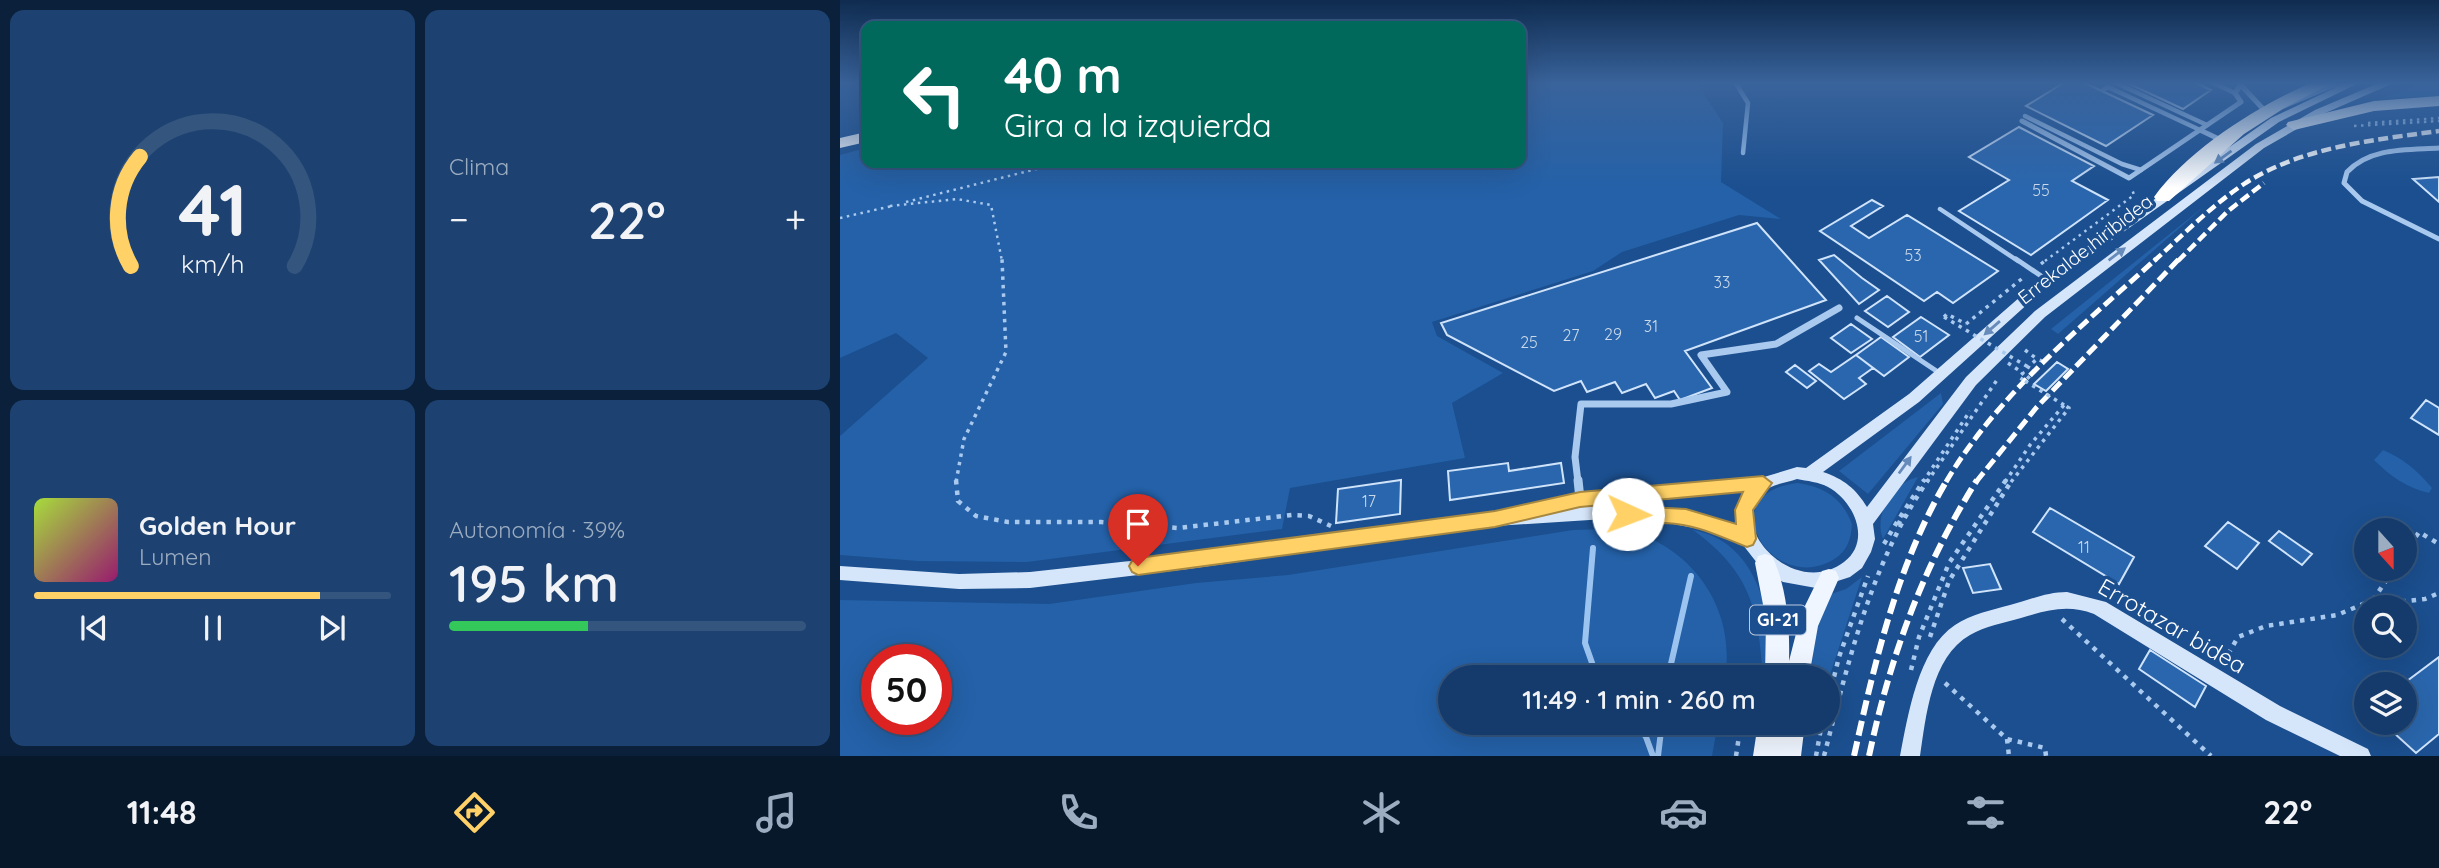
<!DOCTYPE html>
<html lang="es">
<meta charset="utf-8">
<style>
:root{--surface:#143b6b;--page:#1d4271;--text:#f1f3f6;--muted:#9dadc1;--line:#33557e;--accent:#ffd166}
body{margin:0;font-family:Quicksand,sans-serif;background:var(--page);color:var(--text);height:100vh;display:flex;flex-direction:column;font-size:26px;white-space:nowrap}
*{box-sizing:border-box;margin:0}
p{font-size:23px;color:var(--muted)}
.icon{flex:none;width:38px;height:38px;fill:none;stroke:currentColor;stroke-width:2;stroke-linecap:round;stroke-linejoin:round}
.map{position:relative;flex:1;overflow:hidden}
.panel{display:flex;flex-direction:column;gap:10px;padding:10px;background:#0b203b;width:840px}
.panel>*{flex:none}
.banner{position:absolute;left:21px;top:21px;width:665px;height:147px;border-radius:14px;box-shadow:0 7px 28px #0002,0 0 0 2px var(--line);background:#00695c;color:#fff;overflow:hidden}
.needle{width:46px;rotate:159deg}
.fabs{position:absolute;left:1514px;top:518px;display:grid;gap:14px}
.fabs a{display:grid;place-items:center;width:63px;height:63px;border-radius:50%;background:var(--surface);box-shadow:0 7px 28px #0002,0 0 0 2px var(--line);font-size:35px}
.speed{position:absolute;left:21px;top:644px;display:flex;gap:14px;font-size:35px;font-weight:700;text-align:center}
.speed>*{display:grid;place-content:center;width:91px;height:91px;border-radius:50%;background:var(--surface);box-shadow:0 7px 28px #0002,0 0 0 2px var(--line);line-height:1}
.speed .limit{border:10px solid #d22;background:#fff;color:#111}
.pin{position:absolute;display:grid;place-items:center;width:60px;height:60px;color:#fff;margin:-72px -30px;border-radius:50% 50% 50% 0;rotate:-45deg;box-shadow:0 0 7px #0007}
.pin .icon{rotate:45deg}
.me{position:absolute;width:77px;margin:-38px;rotate:92deg;stroke-linejoin:round;filter:drop-shadow(0 0 5px #0008)}
.turn{display:flex;align-items:center;gap:24px;height:147px;padding:0 28px;font-size:32px}
.turn .icon{width:91px;height:91px;stroke-width:2.5}
.turn b{display:block;font-size:49px;line-height:60px}
.big{font-size:52px;font-weight:600;line-height:1.1}
.panel .card{flex:1;display:flex;flex-direction:column;justify-content:center;gap:10px;min-width:0;padding:0 24px;border-radius:14px;background:var(--page)}
.panel .dial{align-items:center;gap:0}
.dial svg{height:182px;overflow:visible;fill:none;stroke:var(--line);stroke-width:7;stroke-linecap:round;text-anchor:middle}
.dial text{fill:var(--text);stroke:none}
.song{display:flex;align-items:center;gap:21px}
.cover{width:84px;height:84px;border-radius:10px;background:linear-gradient(135deg,hsl(80 70% 55%),hsl(320 70% 35%))}
.played{height:7px;border-radius:4px;background:linear-gradient(90deg,var(--accent) 80%,var(--line) 80%)}
.keys{display:flex;justify-content:space-around;direction:ltr}
.heat{display:flex;justify-content:space-between;align-items:center;font-size:38px;direction:ltr}
.charge{height:10px;border-radius:5px;background:linear-gradient(90deg,#34c759 39%,var(--line) 0)}
.panel .tiles{flex:1;display:grid;gap:10px;grid-template-columns:repeat(2,1fr)}
.trip{position:absolute;left:598px;top:665px;width:402px;height:70px;border-radius:35px;background:var(--surface);box-shadow:0 7px 28px #0002,0 0 0 2px var(--line);font-weight:600;line-height:70px;text-align:center}
.tabs{display:flex;height:112px;justify-content:space-around;align-items:center;background:#08182b;color:var(--muted)}
.tabs .icon{width:49px;height:49px}
.tabs .on{color:var(--accent)}
.tabs b{font-size:32px;color:var(--text)}
main{display:flex;flex:1;min-height:0}
.map>svg:first-child{display:block}
.green{fill:#2461a8;fill-rule:evenodd}
.lines{fill:none;stroke-linecap:round;stroke-linejoin:round}
.stream-far1{stroke:#9cc4f0;stroke-width:4.5}
.stream{stroke:#9cc4f0;stroke-width:6}
.building{fill:#2a66ad;stroke:#cfe3fa;stroke-width:2}
.path-far2{stroke:#a9c9ee;stroke-width:2.5;stroke-dasharray:2.5 4.5;stroke-linecap:butt}
.path-far1{stroke:#a9c9ee;stroke-width:3.5;stroke-dasharray:3.5 5;stroke-linecap:butt}
.path{stroke:#a9c9ee;stroke-width:4.5;stroke-dasharray:4.5 6;stroke-linecap:butt}
.lane-far1{stroke:#a9c9ee;stroke-width:4.5}
.lane{stroke:#a9c9ee;stroke-width:5}
.street-far2{stroke:#a9c9ee;stroke-width:5}
.street-far1{stroke:#a9c9ee;stroke-width:7}
.street{stroke:#a9c9ee;stroke-width:9}
.secondary{fill:#d6e6fa;fill-rule:evenodd}
.primary{fill:#f0f6ff;fill-rule:evenodd}
.highway{fill:#fff;fill-rule:evenodd}
.rail-far2{stroke:#fff;stroke-width:4.5;stroke-dasharray:10 4.5;stroke-linecap:butt}
.rail-far1{stroke:#fff;stroke-width:5;stroke-dasharray:12 5;stroke-linecap:butt}
.rail{stroke:#fff;stroke-width:6;stroke-dasharray:15 6;stroke-linecap:butt}
.path-bridge{stroke:#a9c9ee;stroke-width:3.5;stroke-dasharray:3.5 5;stroke-linecap:butt}
.oneway{fill:#668bba}
.route{fill:#ffd166;stroke:#a68842;stroke-width:2}
.labels{text-anchor:middle;stroke-width:7;stroke-linejoin:round;paint-order:stroke}
.number-label{font-size:16px;fill:#cad9ea}
.shield{fill:#1b4f8f;stroke:#bbcadd;stroke-width:2}
.shield-label{font-size:18px;font-weight:bold;fill:#fff}
.street-label{font-size:19px;fill:#fff;stroke:#1b4f8f}
.near-street-label{font-size:23px;fill:#fff;stroke:#1b4f8f}
</style>
<main>
<section class="panel">
<div class="tiles">
<div class="card dial"><svg viewBox="0 0 100 80">
<path d="M14 69A42 42 0 1 1 86 69"/>
<path d="M14 69A42 42 0 0 1 18 21" stroke="#ffd166"/>
<text x="50" y="56" font-size="32" font-weight="700">41</text>
<text x="50" y="72" font-size="11">km/h</text>
</svg></div>
<div class="card"><p>Clima</p>
<div class="heat"><a>−</a><b class="big">22°</b><a>+</a></div>
</div>
<div class="card">
<div class="song"><i class="cover"></i><div><b>Golden Hour</b><p>Lumen</p></div></div>
<div class="played"></div>
<div class="keys"><svg class="icon" aria-label="previous" viewBox="0 0 24 24"><path d="M18 5L8 12l10 7zM5 5v14"/></svg><svg class="icon" aria-label="pause" viewBox="0 0 24 24"><path d="M8 5v14M16 5v14"/></svg><svg class="icon" aria-label="next" viewBox="0 0 24 24"><path d="M6 5l10 7-10 7zM19 5v14"/></svg></div>
</div>
<div class="card"><p>Autonomía · 39%</p><b class="big">195 km</b><div class="charge"></div></div>
</div>
</section>
<div class="map">
<svg width="1599" height="756" viewBox="0 0 1599 756">
<rect width="100%" height="100%" fill="#1b4f8f"/>
<path class="green" d="M681,82H856L883,123L881,182L941,219L899,215L782,252L753,271L592,322L597,336L663,373L612,403L625,458L450,488L442,529L187,562L78,561L0,555V436L88,358L56,333L0,358V155L26,148V163H681Z
M1587,82H1599V96L1543,98Z
M1367,204L1218,334L1211,329Z
M1101,393L1103,404L1028,494L999,471Z
M1543,450C1564,459 1577,470 1592,488L1589,493C1567,488 1550,476 1534,460Z
M1078,477L1043,539C1033,514 1054,482 1078,477Z
M958,483C985,487 1002,498 1012,524C1011,543 1005,555 987,563C927,589 873,492 958,483Z
M733,530C752,530 776,526 793,532C856,551 896,612 885,677H611V723H878L872,756H0V600L209,604L356,583L448,575ZM37,660H96V719H37Z
M853,530C920,542 934,621 931,677H923C918,610 912,573 853,530Z
M1022,577L989,678L971,677L975,624L988,595L1006,589Z"/>
<g class="lines">
<path class="stream-far1" d="M895,82L908,103L903,153"/>
<path class="stream" d="M753,548L745,643L757,677
M828,677L851,576
M795,723L806,737L813,756
M818,756L822,723"/>
</g>
<path class="building" d="M1225,82H1243L1313,115L1266,146L1186,106Z
M1285,82H1354L1371,90L1343,109Z
M1179,127L1254,166L1232,181L1268,200L1191,255L1119,211L1169,180L1129,157Z
M1599,177V202L1573,179Z
M1032,200L1043,206L1011,226L1029,238L1067,215L1158,271L1113,303L1097,292L1084,301L980,231Z
M917,223L986,300L845,351L872,388L840,400L834,391L815,398L806,384L782,393L775,382L747,392L741,381L714,391L607,335L601,323Z
M994,255L1022,278L1039,290L1019,304L979,260Z
M1047,296L1069,312L1048,327L1025,311Z
M1081,317L1109,335L1080,357L1053,337Z
M1011,324L1032,339L1011,353L991,338Z
M1041,337L1069,357L1044,376L1016,355Z
M1016,355L1033,368L1019,378L1026,384L1004,399L969,371L979,364L991,372Z
M1217,362L1228,369L1206,391L1194,384Z
M955,365L976,381L967,388L946,372Z
M1586,400L1599,408V435L1571,418Z
M668,463L669,471L721,463L724,483L610,500L608,471Z
M561,480L560,514L496,523L498,489Z
M1210,508L1294,557L1279,584L1193,532Z
M1388,522L1419,543L1397,569L1365,546Z
M1439,531L1472,554L1462,565L1429,541Z
M1150,564L1161,589L1133,593L1123,568Z
M1310,650L1366,686L1355,707L1299,669Z
M1599,657V734L1576,753L1543,723H1564L1563,684Z"/>
<g class="lines">
<path class="path-far2" d="M1528,123L1599,118
M1514,126L1599,121
M66,202L220,163
M50,206L117,199L151,205L162,261
M0,218L52,206
M1205,261L1294,195L1292,189"/>
<path class="path-far1" d="M1201,264L1207,259
M1104,317L1107,314L1126,324
M1126,324L1184,277
M1185,350L1197,359
M1168,363L1183,373L1179,377L1185,381L1195,371L1188,367L1197,359L1202,361
M116,482L124,439L166,352L162,259
M1083,482L1130,411
M1087,482L1157,380
M1165,482L1190,445L1224,405
M1171,482L1229,408L1224,405"/>
<path class="path" d="M116,480L118,501L136,516L168,522H261L338,528L452,515L469,516L491,526
M1061,524L1057,522L1084,480
M1044,544L1057,522
M1564,554L1579,532L1599,544
M1533,600L1554,569
M1222,619L1371,756
M1090,637L1109,581L1172,480
M1383,663L1398,637L1426,626L1497,615L1533,600L1548,603L1585,599L1599,593
M1071,670L1079,637L1109,563L1166,480
M1105,683L1167,739L1205,748L1206,756
M989,697L999,657L1028,576
M1167,739L1169,756
M896,756L901,723
M976,756L982,723
M984,756C1009,660 1031,563 1088,480"/>
<path class="lane-far1" d="M1274,82L1367,125
M1371,82L1395,93
M1263,90L1268,87L1360,130
M1185,116L1282,164L1301,170
M1100,209L1178,261"/>
<path class="lane" d="M1176,259L1207,280
M1017,318L1101,374"/>
<path class="street-far2" d="M1399,83L1426,112
M1444,106L1501,82
M1182,121L1289,178L1401,102L1395,93L1400,86
M1360,130L1381,140
M1599,148C1568,150 1530,147 1507,172L1504,183L1522,201L1599,239"/>
<path class="street-far1" d="M738,482L735,457L741,404H831L887,392L861,355L936,344L999,308"/>
<path class="street" d="M738,480L740,499"/>
<path class="secondary" d="M1507,82H1521L1439,122L1211,283L1079,402L983,472C1004,479 1016,489 1027,507L1126,377L1195,311L1416,144L1475,110L1541,82H1556L1483,114L1424,148L1205,317L1136,385L1033,524L1035,539L1031,552L1022,568L1010,577L976,588L943,582L921,568L903,545L865,530L818,521L765,519L655,526L348,569L190,588L119,589L0,580V566L119,574L190,572L308,559L683,510L684,506L690,504L740,492L924,477L957,467L966,468L1069,394L1203,277L1431,118ZM957,479C967,481 979,482 988,487C1014,501 1032,541 1004,562C951,602 876,516 931,487C939,483 949,482 957,479ZM907,491C898,500 894,516 898,528C846,509 793,504 737,506Z
M1227,592L1266,602L1440,706L1528,749L1531,756H1500L1426,720L1254,614C1228,604 1207,610 1181,618C1164,623 1145,626 1130,635C1091,657 1086,717 1080,756H1060C1068,716 1078,649 1115,625C1131,614 1152,610 1170,605C1189,600 1207,592 1227,592Z"/>
<path class="primary" d="M925,554L932,556C947,587 950,627 949,661L961,614L982,571L989,569L996,571L999,578L978,626L969,677H925L926,620L915,563L918,556Z
M918,723H965L961,756H937V752V756H913Z"/>
<path class="highway" d="M1473,82H1494L1446,107L1404,134L1329,201H1317L1314,197C1349,149 1419,105 1473,82Z
M1599,96V106L1534,111L1454,130L1446,125L1448,122L1534,101Z
M26,132V142L0,148V138Z"/>
<path class="rail-far2" d="M1314,261C1343,235 1371,206 1404,184C1461,147 1533,140 1599,131
M1338,261L1388,211L1424,183"/>
<path class="rail-far1" d="M1106,482C1157,395 1242,326 1316,259
M1136,482L1196,408L1339,259"/>
<path class="rail" d="M1014,756C1035,661 1057,565 1107,480
M1029,756C1050,657 1083,566 1137,480"/>
<path class="path-bridge" d="M1104,317L1188,367
M1185,381L1224,405"/>
</g>
<defs><path id="oneway-solid" d="M-6-.8H1V-3.2L6.5 0L1 3.2V.8H-6Z" transform="scale(1.75)"/></defs>
<g class="oneway">
<use href="#oneway-solid" transform="translate(1383 157) rotate(144)"/>
<use href="#oneway-solid" transform="translate(1277 254) rotate(-37)"/>
<use href="#oneway-solid" transform="translate(1152 328) rotate(139)"/>
<use href="#oneway-solid" transform="translate(1065 465) rotate(-54)"/>
</g>
<linearGradient id="sky" x2="0" y2="1"><stop stop-color="#0f2b4f"/><stop offset="0.44" stop-color="#39639b"/><stop offset="1" stop-color="#39639b" stop-opacity="0"/></linearGradient>
<rect width="1599" height="188" fill="url(#sky)"/>
<path class="route" d="M923,476L932,483L913,510L916,539L913,545L907,547C878,536 859,525 826,523C813,523 786,527 779,514L788,506L846,509L896,524L895,510L903,492L740,507L655,527L298,575L292,572L289,566L292,561L298,558L655,511L740,492Z"/>
<g class="labels">
<g class="number-label">
<text x="1201" y="196">55</text>
<text x="1073" y="261">53</text>
<text x="882" y="288">33</text>
<text x="811" y="332">31</text>
<text x="773" y="340">29</text>
<text x="731" y="341">27</text>
<text x="1081" y="342">51</text>
<text x="689" y="348">25</text>
<text x="529" y="507">17</text>
<text x="1244" y="553">11</text>
</g>
<rect class="shield" x="910" y="605.5" width="56" height="29" rx="5"/>
<g class="shield-label">
<text x="938" y="626">GI-21</text>
</g>
<g class="street-label">
<text transform="translate(1245 249) rotate(-38)" y="7">Errekalde hiribidea</text>
</g>
<g class="near-street-label">
<text transform="translate(1332 626) rotate(30)" y="8">Errotazar bidea</text>
</g>
</g>
</svg>
<div class="fabs">
<a><svg class="needle" viewBox="-14 -14 28 28"><path d="M0-13l5 13h-10z" fill="#e53935"/><path d="M0 13l5-13h-10z" fill="#9dadc1"/></svg></a>
<a><svg class="icon" aria-label="search" viewBox="0 0 24 24"><circle cx="10" cy="10" r="6"/><path d="M15 15l6 6"/></svg></a>
<a><svg class="icon" aria-label="layers" viewBox="0 0 24 24"><path d="M12 4l9 5-9 5-9-5zM3 14l9 5 9-5"/></svg></a>
</div>
<div class="speed"><div class="limit">50</div></div>
<div class="pin" style="left:298px;top:566px;background:#d93025"><svg class="icon" aria-label="arrive" viewBox="0 0 24 24"><path d="M6 21V4h12l-3 4 3 4H6"/></svg></div>
<svg class="me" style="left:788px;top:514px" viewBox="-20 -20 40 40"><circle r="19" fill="#fff"/><path d="M0-13L10 11 0 6-10 11z" fill="#ffd166"/></svg>
<div class="trip">11:49 · 1 min · 260 m</div>
<div class="banner">
<div class="turn"><svg class="icon" aria-label="left" viewBox="0 0 24 24"><path d="M17 20v-9H6M10 6l-5 5 5 5"/></svg><div><b>40 m</b>Gira a la izquierda</div></div>
</div>
</div>
</main>
<nav class="tabs">
<b>11:48</b>
<svg class="icon on" aria-label="directions" viewBox="0 0 24 24"><path d="M12 3l9 9-9 9-9-9zM9 14v-3h6M13 9l2 2-2 2"/></svg>
<svg class="icon" aria-label="music" viewBox="0 0 24 24"><path d="M9 18V5l10-2v13"/><circle cx="6" cy="18" r="3"/><circle cx="16" cy="16" r="3"/></svg>
<svg class="icon" aria-label="phone" viewBox="0 0 24 24"><path d="M5 4h4l2 5-3 2q2 4 5 5l2-3 5 2v4C11 20 4 13 5 4z"/></svg>
<svg class="icon" aria-label="climate" viewBox="0 0 24 24"><path d="M12 3v18M4 7l16 10M4 17L20 7"/></svg>
<svg class="icon" aria-label="car" viewBox="0 0 24 24"><path d="M5 17H2v-5l4-1 3-4h7l3 4 3 1v5h-3M9 17h6M6 11h13"/><circle cx="7" cy="17" r="2"/><circle cx="17" cy="17" r="2"/></svg>
<svg class="icon" aria-label="filters" viewBox="0 0 24 24"><path d="M4 7h16M4 17h16"/><circle cx="9" cy="7" r="2"/><circle cx="15" cy="17" r="2"/></svg>
<b>22°</b>
</nav>
